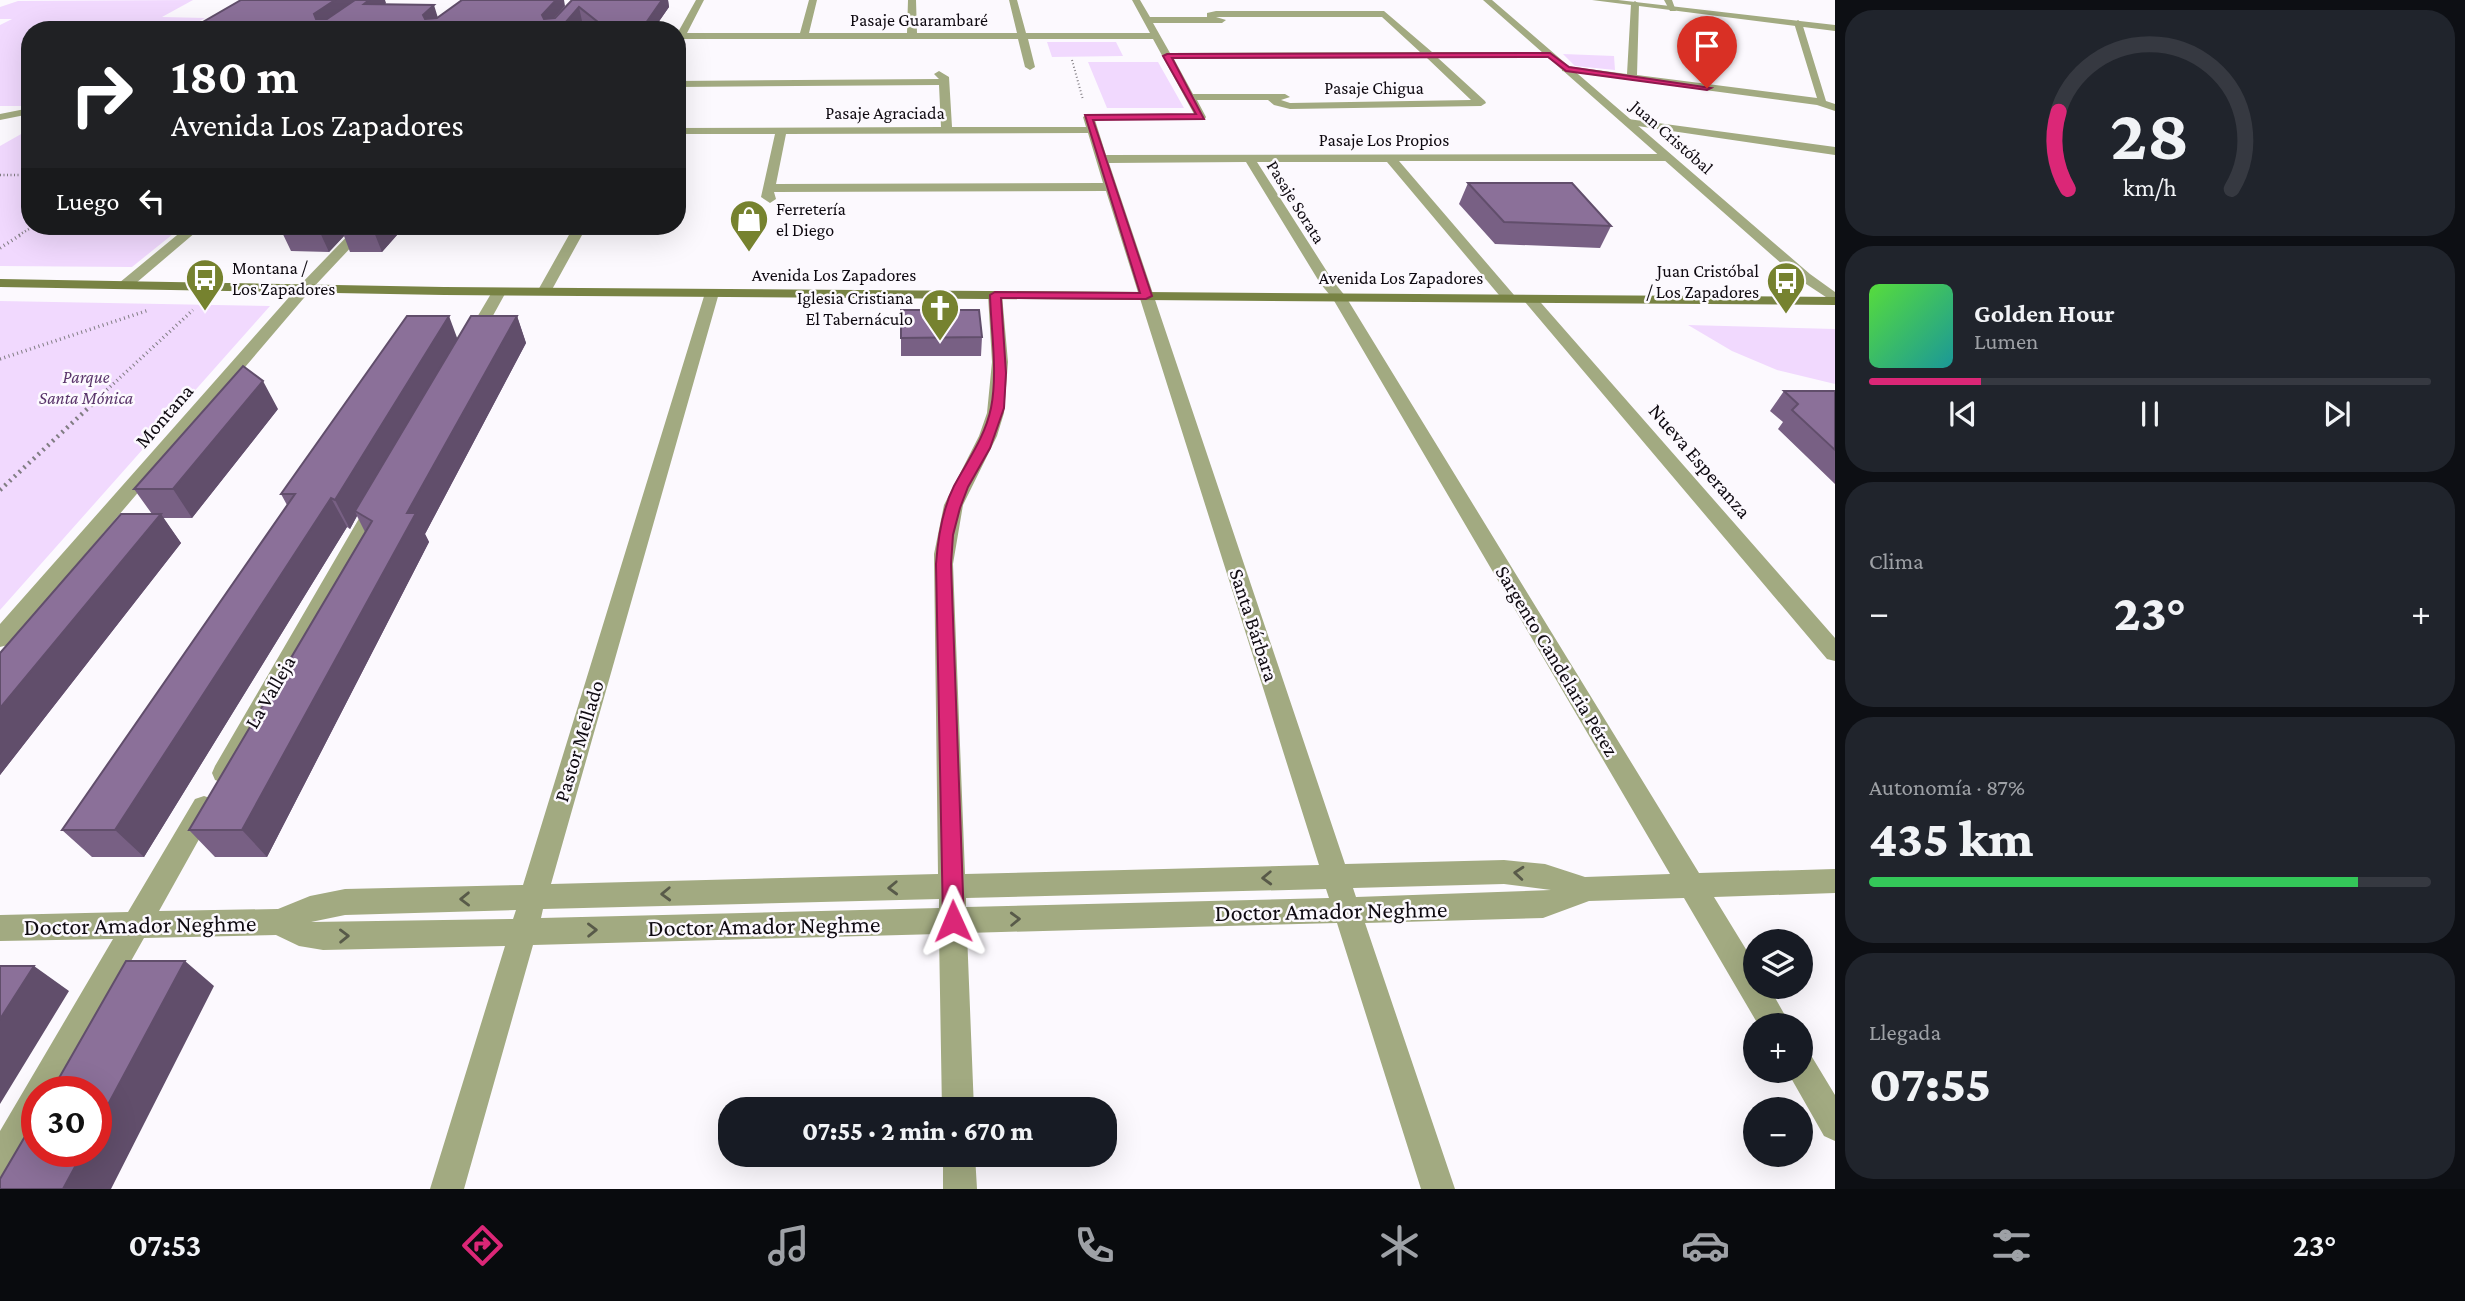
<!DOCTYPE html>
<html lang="es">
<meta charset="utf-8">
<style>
:root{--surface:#171b24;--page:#20242c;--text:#f1f3f6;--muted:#9ea1a6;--line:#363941;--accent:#db2777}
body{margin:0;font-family:"Crimson Pro",serif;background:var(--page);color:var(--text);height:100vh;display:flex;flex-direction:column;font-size:26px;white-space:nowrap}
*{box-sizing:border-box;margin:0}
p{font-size:23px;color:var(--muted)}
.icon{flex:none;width:38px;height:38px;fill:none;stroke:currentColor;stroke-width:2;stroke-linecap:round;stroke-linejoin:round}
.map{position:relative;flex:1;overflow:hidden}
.side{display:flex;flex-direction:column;gap:10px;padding:10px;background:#0d0f14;width:630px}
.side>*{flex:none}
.guide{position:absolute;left:21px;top:21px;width:665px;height:214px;border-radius:28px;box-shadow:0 7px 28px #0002;background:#202124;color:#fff;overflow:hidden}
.buttons{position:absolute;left:1743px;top:929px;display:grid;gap:14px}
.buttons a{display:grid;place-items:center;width:70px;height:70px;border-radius:50%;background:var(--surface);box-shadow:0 7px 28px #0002;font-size:35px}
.speed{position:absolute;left:21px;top:1076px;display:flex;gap:14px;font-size:35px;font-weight:700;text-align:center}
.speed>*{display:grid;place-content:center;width:91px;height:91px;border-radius:50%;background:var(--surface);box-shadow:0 7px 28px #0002;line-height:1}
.speed .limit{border:10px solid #d22;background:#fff;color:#111}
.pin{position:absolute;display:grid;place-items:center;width:60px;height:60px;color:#fff;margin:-72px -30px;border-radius:50% 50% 50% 0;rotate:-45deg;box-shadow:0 0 7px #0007}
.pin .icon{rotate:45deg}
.me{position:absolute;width:77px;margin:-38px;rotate:359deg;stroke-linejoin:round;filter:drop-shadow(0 0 5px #0008)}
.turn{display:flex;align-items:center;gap:24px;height:147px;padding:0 35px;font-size:32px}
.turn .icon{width:91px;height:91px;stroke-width:2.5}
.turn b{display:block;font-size:49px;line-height:60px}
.then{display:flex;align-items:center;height:66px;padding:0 35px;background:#0003;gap:14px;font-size:26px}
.big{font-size:52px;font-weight:800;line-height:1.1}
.side .card{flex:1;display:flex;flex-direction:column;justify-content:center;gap:10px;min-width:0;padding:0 24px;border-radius:28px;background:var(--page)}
.side .dial{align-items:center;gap:0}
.dial svg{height:182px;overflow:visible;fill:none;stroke:var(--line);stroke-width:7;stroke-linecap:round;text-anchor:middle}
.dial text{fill:var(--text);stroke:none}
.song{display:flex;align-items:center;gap:21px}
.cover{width:84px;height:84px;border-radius:10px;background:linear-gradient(135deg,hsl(110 70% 55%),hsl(180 70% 35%))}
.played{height:7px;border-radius:4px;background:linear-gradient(90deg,var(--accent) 20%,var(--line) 20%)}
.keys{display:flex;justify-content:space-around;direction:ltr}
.heat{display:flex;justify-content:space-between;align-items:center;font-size:38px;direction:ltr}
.charge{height:10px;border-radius:5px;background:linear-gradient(90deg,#34c759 87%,var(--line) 0)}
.trip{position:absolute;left:718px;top:1097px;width:399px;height:70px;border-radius:28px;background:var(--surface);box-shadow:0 7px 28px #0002;font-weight:800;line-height:70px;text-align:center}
.tab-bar{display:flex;height:112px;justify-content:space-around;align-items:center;background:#090b0e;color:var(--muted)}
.tab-bar .icon{width:49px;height:49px}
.tab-bar .active{color:var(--accent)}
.tab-bar b{font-size:32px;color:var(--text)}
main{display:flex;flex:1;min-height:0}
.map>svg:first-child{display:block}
.green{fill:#f1d9fe}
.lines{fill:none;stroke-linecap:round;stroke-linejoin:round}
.path-far3{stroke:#817d83;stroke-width:2;stroke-dasharray:1 2.5;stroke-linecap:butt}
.path-far2{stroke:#817d83;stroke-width:2.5;stroke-dasharray:1 2.5;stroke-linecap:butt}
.path-far1{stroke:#817d83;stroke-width:3.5;stroke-dasharray:1 3.5;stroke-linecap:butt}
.path{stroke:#817d83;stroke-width:4.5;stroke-dasharray:2 4.5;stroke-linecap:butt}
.minor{fill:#a2aa81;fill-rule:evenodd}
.tertiary{fill:#a2aa81;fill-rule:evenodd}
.secondary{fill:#788344;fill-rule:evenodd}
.wall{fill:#786084}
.shaded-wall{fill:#614e6b}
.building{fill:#8b7099;stroke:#614e6b;stroke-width:2}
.oneway{stroke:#585a49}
.route{fill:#db2777;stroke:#8e194d;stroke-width:2}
.labels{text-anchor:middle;stroke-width:5;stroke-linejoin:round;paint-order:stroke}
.far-street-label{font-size:18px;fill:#0f0a11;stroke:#fcf9fe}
.far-poi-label{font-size:18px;fill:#0f0a11;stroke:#fcf9fe;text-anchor:start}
.far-park-label{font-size:18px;font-style:italic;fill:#5a356b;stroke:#fcf9fe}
.street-label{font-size:21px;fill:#0f0a11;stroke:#fcf9fe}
.near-street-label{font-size:24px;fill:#0f0a11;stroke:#fcf9fe}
</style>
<main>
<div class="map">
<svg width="1835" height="1189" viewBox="0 0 1835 1189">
<rect width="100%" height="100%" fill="#fcf9fe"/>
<path class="green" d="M193,0L162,17L205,18L184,30H30V106H0V25L12,19H0V7L18,1Z
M1047,42H1116L1123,56L1052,57Z
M1563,54L1614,56L1615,70L1575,66Z
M1088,62H1158L1184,108H1107Z
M30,129V226H183L132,267L0,266V146Z
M0,301L270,306L0,610Z
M1688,325L1835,329V384L1777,370L1732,351Z"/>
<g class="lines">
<path class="path-far3" d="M1072,60L1083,100"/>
<path class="path-far2" d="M0,175H30
M19,235L34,226"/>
<path class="path-far1" d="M0,248L22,234
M0,359L149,310
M97,399L193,310"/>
<path class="path" d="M0,490L99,398"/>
<path class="minor" d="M696,0H704L687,33H800L809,0H817L809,33H907L908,0H916L917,33H1017L1009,0H1017L1026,33H1150L1132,0H1140L1150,17H1207V13L1216,11H1384L1432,52H1550L1555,55L1550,58H1438L1485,101L1486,103L1481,106L1290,109L1274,105L1268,100H1197L1206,117L1205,119L1095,120L1106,155L1671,154V160L1667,161H1399L1514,295L1516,298L1514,301H1504L1387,162H1257L1333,281L1346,297L1699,873L1835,869V893L1714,897L1755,964V987H1769L1791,1026H1759L1684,898L1589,901L1543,918L1365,923L1455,1189H1421L1337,923L967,933L974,1110H942L939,934L533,945L464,1189H430L505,946L323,950L299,946L276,935L144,938L57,1092H37V1129L12,1174L0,1178V1131L113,939L0,941V915L128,912L195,799L204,796L213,799L217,807L159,911L278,909L310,896L345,889L523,885L705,293L712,289L719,293L551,884L938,874L934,554L944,505L979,436L987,413L992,362L988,295L995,291L1002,295L1008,362L1004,413L997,436L963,505L953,564L965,874L1319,865L1106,191L774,192L776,199L770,203L761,197L775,134H677V128L941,127L939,85L677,87V81L939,79L934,74L939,71L949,77L952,127H1086L1083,117L1088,114H1194L1153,39H1028L1035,67L1030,70L1025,67L1018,39H684L677,46V34ZM1216,17H1382L1420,52L1170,53L1153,23H1222L1226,20ZM1427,58L1471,100L1290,103L1281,100L1290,97L1285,94H1193L1174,59ZM1088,133L1103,183L776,184L786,134ZM1246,162L1320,283L1333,299L1670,874L1585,877L1545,864L1504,860L1345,864L1109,163ZM1504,884L1551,890L1356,897L1353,888ZM1326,889L1329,898L966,907V898ZM939,899V908L541,918L543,909ZM516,910L513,919L311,922L345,915Z
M1664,0H1672L1676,11H1670Z
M1635,1L1639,4L1637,75L1817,98L1794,23L1798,20L1802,23L1826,101L1835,104V111L1817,105L1562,71V67L1566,66L1627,74L1631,4Z
M30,108V114L0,120V114Z
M1628,119L1835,147V155L1624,124V120Z
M188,226H203L129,289H119L117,286L119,283Z
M357,226H371L309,292L8,645L0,647V624L299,286Z
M574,226H587L549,295H539L537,292Z
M499,288L506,292L479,341L477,344H465L463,341L492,292Z
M1530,295L1535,296L1835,638V661L1827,659L1525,302L1523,299Z
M378,497L385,499L388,503L233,780L224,783L215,780L212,773L215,766L368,503L371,499Z
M1801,1053L1812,1057L1835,1095V1141L1824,1136L1787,1071H1801Z
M943,1155H975L977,1189H943Z"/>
<path class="tertiary" d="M1483,0H1492L1810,274L1835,292V303L1800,280Z
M1592,0H1618L1835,25V31Z"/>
<path class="secondary" d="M0,279L444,287L1835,297V305L444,295L0,287Z"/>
</g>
<path class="wall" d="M572,0H668L669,7L653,30H594L582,21L574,30H189L354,1L386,3L384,5L438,17L565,6L554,18H555Z
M1468,183L1611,226L1600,248L1495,244L1459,204Z
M279,226H405L382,252H350L344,236L329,252L291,251Z
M901,310L982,337L981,356H901Z
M517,316L526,343L425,534L429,542L267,857H215L189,830L365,532L357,516L350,529L347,527L144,857H92L62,830L287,505L281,494L457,339Z
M1784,391H1835V484L1778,429L1783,422L1770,411Z
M278,409L192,518H163L181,543L0,775V653L152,514L134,489Z"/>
<path class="shaded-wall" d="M335,0H354L355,3L319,28L314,14Z
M369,0H385L386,3L368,18L364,4Z
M556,0H564L565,6L545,28L542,15Z
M662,0H668L669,7L653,30H641Z
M434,5L438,18L427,28L423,15Z
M579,7L582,21L574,30H559Z
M317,226H354H340L344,236L329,252Z
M373,226H405L382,252L372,227Z
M449,316L459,343L355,511L357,516L350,529L335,500Z
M517,316L526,343L425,534L429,542L267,857L242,830L407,513Z
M263,381L278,409L192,518L173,489Z
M331,498L347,527L144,857L115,830Z
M161,514L181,543L0,775V708Z
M185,961L214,986L111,1189H63L83,1152H96V1127Z
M34,966L69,991L0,1104V1019Z"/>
<path class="building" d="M241,0H335L314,14L316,19H327L355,0H369L364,4L434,5L423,15L425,19L437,18L462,0H556L542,15L544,19L555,18L572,0H662L641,30H608L579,7L559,30H189Z
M1468,183H1572L1611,226L1504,222Z
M340,226H373L372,227Z
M901,310H979L982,337L901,338Z
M407,316H449L335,500L331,498L115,830H62L295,494H281Z
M471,316H517L407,513H416L242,830H189L372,521L355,511Z
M243,366L263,381L173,489H134Z
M1784,391H1835V450L1792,410L1798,404Z
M121,514H161L0,708V653Z
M126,961H185L96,1127V1092H51Z
M0,966H34L0,1019Z
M37,1116V1152H83L63,1189H0V1179Z"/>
<defs><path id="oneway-chevron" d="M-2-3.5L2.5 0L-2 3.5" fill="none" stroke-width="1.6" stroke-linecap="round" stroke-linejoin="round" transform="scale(1.75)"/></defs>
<g class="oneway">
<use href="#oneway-chevron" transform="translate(1519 873) rotate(-175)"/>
<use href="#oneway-chevron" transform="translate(1267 878) rotate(178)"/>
<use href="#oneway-chevron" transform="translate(893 888) rotate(178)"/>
<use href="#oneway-chevron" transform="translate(666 894) rotate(178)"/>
<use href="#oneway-chevron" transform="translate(465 899) rotate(179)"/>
<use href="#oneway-chevron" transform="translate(1015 919) rotate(-2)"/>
<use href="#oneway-chevron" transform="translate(592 930) rotate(-1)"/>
<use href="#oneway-chevron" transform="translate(344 936) rotate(-1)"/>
</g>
<path class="route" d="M1550,53L1569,67L1711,88L1707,90L1566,71L1548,57L1172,58L1204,119L1093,120L1152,296L1146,299L1001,298L1006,373L1004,408L990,448L968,487L960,508L953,535L951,564L964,921L961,928L953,931L946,928L943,921L936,564C938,537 942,510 954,486C968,460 985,437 991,408C998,372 991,331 990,295L995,292L1140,293L1085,115L1196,114L1163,56L1167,54Z"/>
<defs>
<g id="shop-pin" transform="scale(2.0125)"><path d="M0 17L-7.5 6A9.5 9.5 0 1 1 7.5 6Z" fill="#76822f" stroke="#fcf9fe"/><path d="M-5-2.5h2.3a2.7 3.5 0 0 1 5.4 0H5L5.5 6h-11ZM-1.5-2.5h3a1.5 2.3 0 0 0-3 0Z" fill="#fff"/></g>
<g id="bus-pin" transform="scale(2.0125)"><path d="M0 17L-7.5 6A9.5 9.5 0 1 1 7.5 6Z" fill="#76822f" stroke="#fcf9fe"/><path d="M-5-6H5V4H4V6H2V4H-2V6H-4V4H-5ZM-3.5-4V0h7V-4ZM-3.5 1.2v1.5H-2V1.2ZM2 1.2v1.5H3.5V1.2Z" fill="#fff"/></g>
<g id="church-pin" transform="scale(2.0125)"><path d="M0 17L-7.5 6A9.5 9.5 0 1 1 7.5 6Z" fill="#76822f" stroke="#fcf9fe"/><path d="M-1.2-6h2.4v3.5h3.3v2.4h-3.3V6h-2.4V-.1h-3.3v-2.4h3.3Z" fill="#fff"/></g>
</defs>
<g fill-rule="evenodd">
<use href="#shop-pin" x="749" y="219"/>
<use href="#bus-pin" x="205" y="278"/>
<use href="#bus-pin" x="1786" y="281"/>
<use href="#church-pin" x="940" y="308"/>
</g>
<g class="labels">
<g class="far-street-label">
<text x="919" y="26">Pasaje Guarambaré</text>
<text x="1374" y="94">Pasaje Chigua</text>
<text x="885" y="119">Pasaje Agraciada</text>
<text transform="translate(1672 137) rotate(41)" y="6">Juan Cristóbal</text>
<text x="1384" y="146">Pasaje Los Propios</text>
<text transform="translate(1296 202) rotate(58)" y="6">Pasaje Sorata</text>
<text x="834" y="281">Avenida Los Zapadores</text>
<text x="1401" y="284">Avenida Los Zapadores</text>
</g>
<g class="far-poi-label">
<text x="776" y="215">Ferretería<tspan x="776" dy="21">el Diego</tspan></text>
<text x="232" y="274">Montana /<tspan x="232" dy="21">Los Zapadores</tspan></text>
<text x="1759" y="277" text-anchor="end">Juan Cristóbal<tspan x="1759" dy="21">/ Los Zapadores</tspan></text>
<text x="913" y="304" text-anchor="end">Iglesia Cristiana<tspan x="913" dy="21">El Tabernáculo</tspan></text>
</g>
<g class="far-park-label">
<text x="86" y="383">Parque<tspan x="86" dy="21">Santa Mónica</tspan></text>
</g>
<g class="street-label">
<text transform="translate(164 416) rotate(-49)" y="7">Montana</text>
<text transform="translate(1700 461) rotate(49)" y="7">Nueva Esperanza</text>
<text transform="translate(1254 625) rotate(72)" y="7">Santa Bárbara</text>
<text transform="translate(1557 661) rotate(59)" y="7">Sargento Candelaria Pérez</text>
<text transform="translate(270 692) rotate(-60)" y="7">La Valleja</text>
<text transform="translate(579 741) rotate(-73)" y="7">Pastor Mellado</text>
</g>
<g class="near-street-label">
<text transform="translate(1331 911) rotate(-1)" y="8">Doctor Amador Neghme</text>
<text transform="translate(140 925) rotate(-1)" y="8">Doctor Amador Neghme</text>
<text transform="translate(764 926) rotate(-1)" y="8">Doctor Amador Neghme</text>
</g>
</g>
</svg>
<div class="buttons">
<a><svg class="icon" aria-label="layers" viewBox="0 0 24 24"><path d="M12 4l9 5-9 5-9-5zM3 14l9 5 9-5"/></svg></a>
<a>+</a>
<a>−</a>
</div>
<div class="speed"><div class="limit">30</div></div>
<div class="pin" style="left:1707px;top:88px;background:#d93025"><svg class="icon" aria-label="arrive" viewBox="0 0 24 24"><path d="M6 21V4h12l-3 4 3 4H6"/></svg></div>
<svg class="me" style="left:953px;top:921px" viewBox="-20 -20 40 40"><path d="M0-17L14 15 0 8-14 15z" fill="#db2777" stroke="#fff" stroke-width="4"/></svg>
<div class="trip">07:55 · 2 min · 670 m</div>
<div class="guide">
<div class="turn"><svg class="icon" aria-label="right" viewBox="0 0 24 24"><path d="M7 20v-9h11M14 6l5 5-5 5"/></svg><div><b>180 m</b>Avenida Los Zapadores</div></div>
<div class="then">Luego<svg class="icon" aria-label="left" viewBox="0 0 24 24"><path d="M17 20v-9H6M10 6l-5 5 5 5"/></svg></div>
</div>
</div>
<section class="side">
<div class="card dial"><svg viewBox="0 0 100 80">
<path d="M14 69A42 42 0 1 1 86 69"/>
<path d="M14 69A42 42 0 0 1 10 35" stroke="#db2777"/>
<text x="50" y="56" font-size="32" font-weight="700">28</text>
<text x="50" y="72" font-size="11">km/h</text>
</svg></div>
<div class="card">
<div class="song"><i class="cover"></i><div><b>Golden Hour</b><p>Lumen</p></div></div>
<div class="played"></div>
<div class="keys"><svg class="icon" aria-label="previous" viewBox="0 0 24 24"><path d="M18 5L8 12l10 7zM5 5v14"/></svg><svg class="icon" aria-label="pause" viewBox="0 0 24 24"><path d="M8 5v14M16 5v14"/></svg><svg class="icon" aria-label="next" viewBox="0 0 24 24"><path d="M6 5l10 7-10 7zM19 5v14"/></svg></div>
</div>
<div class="card"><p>Clima</p>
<div class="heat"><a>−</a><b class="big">23°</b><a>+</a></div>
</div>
<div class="card"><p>Autonomía · 87%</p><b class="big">435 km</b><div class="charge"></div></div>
<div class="card"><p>Llegada</p><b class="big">07:55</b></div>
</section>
</main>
<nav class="tab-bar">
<b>07:53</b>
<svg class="icon active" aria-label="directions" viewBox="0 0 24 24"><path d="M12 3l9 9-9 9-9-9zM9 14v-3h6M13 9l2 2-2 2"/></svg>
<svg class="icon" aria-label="music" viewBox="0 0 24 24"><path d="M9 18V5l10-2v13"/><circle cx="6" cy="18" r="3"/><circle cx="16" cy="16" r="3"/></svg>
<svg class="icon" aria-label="phone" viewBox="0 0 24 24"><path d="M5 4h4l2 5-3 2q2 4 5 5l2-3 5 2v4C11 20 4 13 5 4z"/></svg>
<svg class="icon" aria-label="climate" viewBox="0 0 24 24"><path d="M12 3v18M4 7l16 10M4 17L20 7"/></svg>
<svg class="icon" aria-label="car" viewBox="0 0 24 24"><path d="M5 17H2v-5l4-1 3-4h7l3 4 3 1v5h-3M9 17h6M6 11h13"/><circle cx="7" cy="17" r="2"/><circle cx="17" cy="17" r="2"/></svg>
<svg class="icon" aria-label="filters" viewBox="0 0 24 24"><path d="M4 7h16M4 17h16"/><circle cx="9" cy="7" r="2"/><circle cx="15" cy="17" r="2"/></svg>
<b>23°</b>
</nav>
